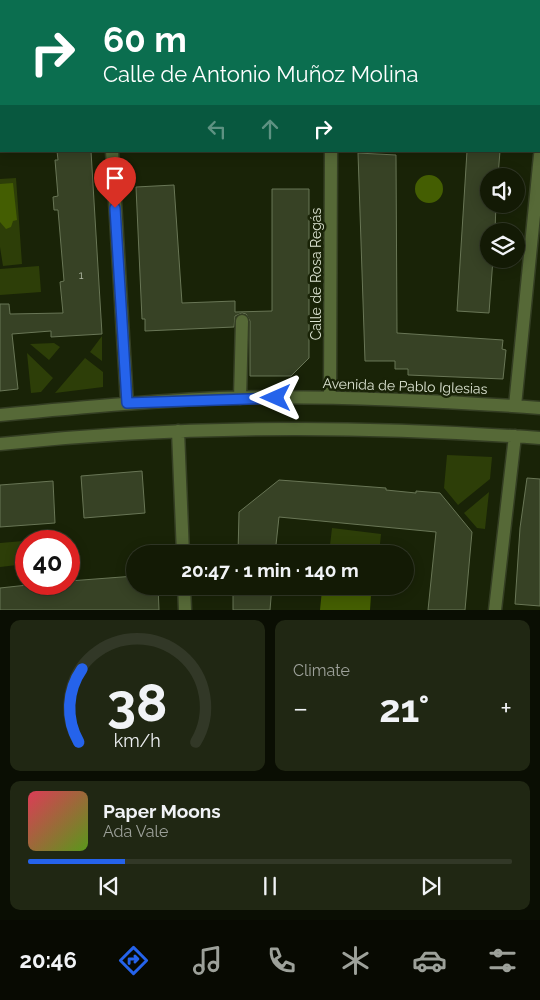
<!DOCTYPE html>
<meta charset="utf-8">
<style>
:root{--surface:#131a05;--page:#202713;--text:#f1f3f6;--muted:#9da19a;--line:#323827;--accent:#2563eb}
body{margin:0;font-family:Raleway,sans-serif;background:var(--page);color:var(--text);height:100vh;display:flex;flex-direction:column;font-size:19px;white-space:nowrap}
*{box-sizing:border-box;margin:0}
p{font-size:16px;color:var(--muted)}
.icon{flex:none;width:28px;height:28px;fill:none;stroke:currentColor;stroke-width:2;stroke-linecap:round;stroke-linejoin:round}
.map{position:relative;height:610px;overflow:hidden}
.sheet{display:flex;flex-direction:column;gap:10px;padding:10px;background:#0a0e03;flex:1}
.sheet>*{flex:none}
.hud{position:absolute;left:0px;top:0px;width:540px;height:152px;box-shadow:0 2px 12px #0003,0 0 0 1px var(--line);background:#0b6e4f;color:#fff;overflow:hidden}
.tools{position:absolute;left:480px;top:168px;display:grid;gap:10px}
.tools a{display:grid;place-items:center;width:45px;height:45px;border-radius:50%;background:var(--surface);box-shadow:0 2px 12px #0003,0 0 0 1px var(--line);font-size:25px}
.speed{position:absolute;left:15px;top:530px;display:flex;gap:10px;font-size:25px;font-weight:700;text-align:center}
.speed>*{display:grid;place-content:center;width:65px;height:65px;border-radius:50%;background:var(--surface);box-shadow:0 2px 12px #0003,0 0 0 1px var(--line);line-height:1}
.speed .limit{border:8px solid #d22;background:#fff;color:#111}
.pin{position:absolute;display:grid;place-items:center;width:42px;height:42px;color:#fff;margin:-51px -21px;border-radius:50% 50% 50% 0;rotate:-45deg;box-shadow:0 0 5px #0007}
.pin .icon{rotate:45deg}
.me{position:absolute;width:55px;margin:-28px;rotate:270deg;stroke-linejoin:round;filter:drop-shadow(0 0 4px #0008)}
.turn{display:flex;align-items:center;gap:18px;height:105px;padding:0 20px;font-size:22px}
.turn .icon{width:65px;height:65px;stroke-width:2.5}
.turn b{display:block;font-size:35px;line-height:42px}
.lanes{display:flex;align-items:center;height:48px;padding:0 20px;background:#0003;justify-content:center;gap:25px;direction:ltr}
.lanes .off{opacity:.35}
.big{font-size:38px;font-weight:700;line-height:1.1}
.sheet .card{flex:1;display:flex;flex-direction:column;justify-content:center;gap:8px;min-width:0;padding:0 18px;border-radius:10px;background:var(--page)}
.sheet .dial{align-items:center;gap:0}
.dial svg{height:130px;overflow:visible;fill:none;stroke:var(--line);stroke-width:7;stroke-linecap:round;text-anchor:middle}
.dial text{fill:var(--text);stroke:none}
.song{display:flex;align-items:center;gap:15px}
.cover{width:60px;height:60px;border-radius:8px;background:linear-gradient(135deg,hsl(350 70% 55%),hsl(90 70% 35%))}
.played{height:5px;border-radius:2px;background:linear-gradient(90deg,var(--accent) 20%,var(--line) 20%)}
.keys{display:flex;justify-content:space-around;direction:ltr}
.heat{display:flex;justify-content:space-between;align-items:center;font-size:28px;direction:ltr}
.sheet .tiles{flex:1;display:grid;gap:10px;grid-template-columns:1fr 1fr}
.card:last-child{grid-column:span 2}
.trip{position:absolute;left:126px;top:545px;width:288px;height:50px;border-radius:25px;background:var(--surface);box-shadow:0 2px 12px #0003,0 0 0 1px var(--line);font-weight:700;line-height:50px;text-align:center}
.menu{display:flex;height:80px;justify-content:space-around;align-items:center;background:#080a02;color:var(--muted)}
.menu .icon{width:35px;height:35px}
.menu .active{color:var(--accent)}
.menu b{font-size:22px;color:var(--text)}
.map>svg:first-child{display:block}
.green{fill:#2d3e08}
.water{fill:#445e02}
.building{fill:#374225;stroke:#697656}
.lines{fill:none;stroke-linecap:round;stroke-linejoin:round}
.minor-casing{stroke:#343e23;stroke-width:15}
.minor{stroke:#566937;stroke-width:12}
.route-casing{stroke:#184099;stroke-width:12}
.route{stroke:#2563eb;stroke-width:9}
.labels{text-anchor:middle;stroke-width:5;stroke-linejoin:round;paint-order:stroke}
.number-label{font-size:11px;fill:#b3bba7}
.street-label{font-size:14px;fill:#dce3d2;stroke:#192307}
</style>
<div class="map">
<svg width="540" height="610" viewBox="0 0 540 610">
<rect width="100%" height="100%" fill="#192307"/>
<path class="green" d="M16,178L22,264L3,266L0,247V179Z
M39,266L41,292L0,295V269Z
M102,336V361L90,352Z
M54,343L60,347L49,360L30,344Z
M27,353L53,378L41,392L31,393Z
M85,358L103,372V387L55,393Z
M447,455L492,457L490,479L458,505L444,488Z
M489,492L485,529L477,528L464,513Z
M332,528L381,534L379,554H329Z
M35,540L26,541V564L0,567V543Z"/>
<path class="water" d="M415 189a14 14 0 1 1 28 0a14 14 0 1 1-28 0Z
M13,183L17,220L13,221L11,227L6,229L0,222V184Z
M322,590L371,595L370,610H320Z"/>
<path class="building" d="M57,151H91L102,334L51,337V331L12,334L18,389L0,391V304H9L10,314L63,313L60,282L64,281L58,210H54L53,197L58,196L55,160H58Z
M467,151H500L498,176H489V204H496L495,231H489V259H493L489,313L457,311Z
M358,153L396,155L397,333L503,340L502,349L506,350L503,379L408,375V369H395V361H365Z
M174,185L182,303L235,301V312L272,311V189H309V358L291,376H250V321L246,314L242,313L235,316L234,327L145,331V319H142L136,187Z
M142,471L145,513L84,518L81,476Z
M527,478L540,479V606L515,604L520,528Z
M279,480L386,488V490L416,493V491L440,493L472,532L465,610H428L436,532L279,517L275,554H238L239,512Z
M53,481L55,523L0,527V485Z
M135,576V586H158L159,610H0V588L37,584H69V581Z
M233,586H272L270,610H233Z"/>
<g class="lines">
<g class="minor-casing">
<path id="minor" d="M250,0V1
M539,78H540
M0,81H1
M112,151L127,403
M330,397L331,151
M240,398L242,321
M515,406L540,155
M0,415C73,408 146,401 219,398C326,395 433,400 540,408
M178,431L183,554
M0,444C179,425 360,425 540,438
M184,586L185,610
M495,610L515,436"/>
</g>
<use href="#minor" class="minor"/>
</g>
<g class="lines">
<g class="route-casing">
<path id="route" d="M115,208L127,403L276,398"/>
</g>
<use href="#route" class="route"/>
</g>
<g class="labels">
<g class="number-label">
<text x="81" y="279">1</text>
</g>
<g class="street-label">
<text transform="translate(316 274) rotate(-90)" y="5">Calle de Rosa Regás</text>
<text transform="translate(405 386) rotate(2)" y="5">Avenida de Pablo Iglesias</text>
</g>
</g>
</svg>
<div class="tools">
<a><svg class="icon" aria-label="sound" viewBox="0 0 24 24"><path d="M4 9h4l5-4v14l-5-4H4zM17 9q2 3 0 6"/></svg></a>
<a><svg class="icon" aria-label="layers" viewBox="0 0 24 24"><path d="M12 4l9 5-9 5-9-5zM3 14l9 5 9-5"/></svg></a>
</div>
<div class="speed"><div class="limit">40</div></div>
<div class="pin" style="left:115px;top:208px;background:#d93025"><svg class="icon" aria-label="arrive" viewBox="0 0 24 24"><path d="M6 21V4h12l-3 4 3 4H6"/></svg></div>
<svg class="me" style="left:276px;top:398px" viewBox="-20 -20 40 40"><path d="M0-17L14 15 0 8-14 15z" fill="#2563eb" stroke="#fff" stroke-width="4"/></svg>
<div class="trip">20:47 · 1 min · 140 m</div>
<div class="hud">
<div class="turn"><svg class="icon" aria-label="right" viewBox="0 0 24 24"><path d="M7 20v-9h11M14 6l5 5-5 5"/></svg><div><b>60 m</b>Calle de Antonio Muñoz Molina</div></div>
<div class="lanes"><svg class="icon off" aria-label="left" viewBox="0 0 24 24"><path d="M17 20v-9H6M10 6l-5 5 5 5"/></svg><svg class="icon off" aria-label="ahead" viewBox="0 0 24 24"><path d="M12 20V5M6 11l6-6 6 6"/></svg><svg class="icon" aria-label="right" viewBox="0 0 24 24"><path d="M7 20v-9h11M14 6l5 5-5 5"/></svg></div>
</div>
</div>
<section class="sheet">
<div class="tiles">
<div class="card dial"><svg viewBox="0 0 100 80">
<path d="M14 69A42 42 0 1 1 86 69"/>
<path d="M14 69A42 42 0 0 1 16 24" stroke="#2563eb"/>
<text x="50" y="56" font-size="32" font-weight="700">38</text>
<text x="50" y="72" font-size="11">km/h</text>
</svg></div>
<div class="card"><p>Climate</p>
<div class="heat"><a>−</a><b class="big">21°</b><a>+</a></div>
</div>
<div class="card">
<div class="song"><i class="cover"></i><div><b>Paper Moons</b><p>Ada Vale</p></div></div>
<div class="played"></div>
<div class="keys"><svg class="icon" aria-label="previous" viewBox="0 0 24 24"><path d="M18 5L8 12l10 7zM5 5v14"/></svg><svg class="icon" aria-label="pause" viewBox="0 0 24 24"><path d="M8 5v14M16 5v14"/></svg><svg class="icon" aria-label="next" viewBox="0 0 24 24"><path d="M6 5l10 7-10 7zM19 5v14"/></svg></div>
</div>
</div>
</section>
<nav class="menu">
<b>20:46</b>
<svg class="icon active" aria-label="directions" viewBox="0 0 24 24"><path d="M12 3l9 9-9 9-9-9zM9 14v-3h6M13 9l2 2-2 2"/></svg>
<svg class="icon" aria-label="music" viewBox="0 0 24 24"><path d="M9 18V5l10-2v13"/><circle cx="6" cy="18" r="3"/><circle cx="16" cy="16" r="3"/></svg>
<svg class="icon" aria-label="phone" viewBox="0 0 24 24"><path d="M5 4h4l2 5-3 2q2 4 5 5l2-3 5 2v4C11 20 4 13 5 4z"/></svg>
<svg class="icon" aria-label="climate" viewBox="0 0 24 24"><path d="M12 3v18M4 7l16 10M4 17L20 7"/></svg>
<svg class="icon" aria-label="car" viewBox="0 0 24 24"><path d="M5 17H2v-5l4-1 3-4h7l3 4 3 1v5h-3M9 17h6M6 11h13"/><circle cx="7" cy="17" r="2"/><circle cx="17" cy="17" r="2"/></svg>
<svg class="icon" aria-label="filters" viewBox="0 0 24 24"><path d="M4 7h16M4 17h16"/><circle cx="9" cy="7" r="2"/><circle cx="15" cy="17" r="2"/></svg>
</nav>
